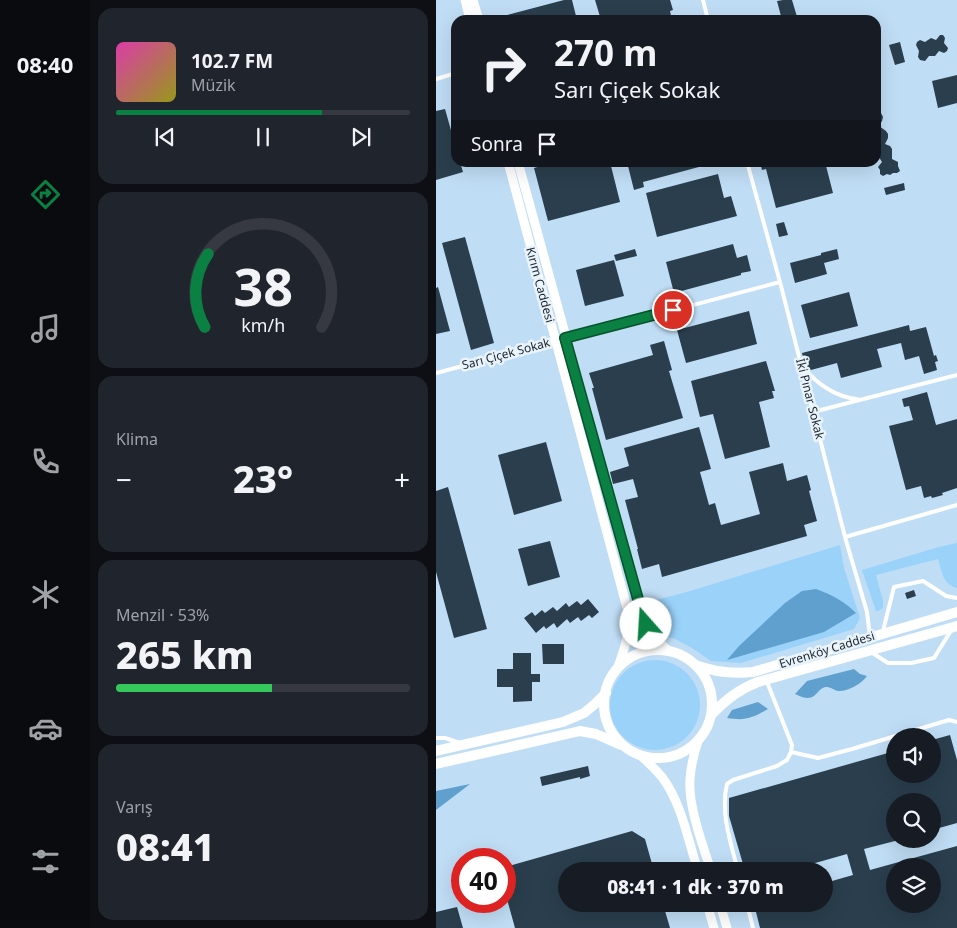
<!DOCTYPE html>
<html lang="tr">
<meta charset="utf-8">
<style>
:root{--surface:#171b24;--page:#20242c;--text:#f1f3f6;--muted:#9ea1a6;--line:#363941;--accent:#0b8043}
body{margin:0;font-family:"Noto Sans",sans-serif;background:var(--page);color:var(--text);height:100vh;display:flex;flex-direction:column;font-size:19px;white-space:nowrap}
*{box-sizing:border-box;margin:0}
p{font-size:16px;color:var(--muted)}
.icon{flex:none;width:28px;height:28px;fill:none;stroke:currentColor;stroke-width:2;stroke-linecap:round;stroke-linejoin:round}
.map{position:relative;flex:1;overflow:hidden}
.panel{display:flex;flex-direction:column;gap:8px;padding:8px;background:#0d0f14;width:346px}
.panel>*{flex:none}
.top-card{position:absolute;left:15px;top:15px;width:430px;height:152px;border-radius:15px;box-shadow:0 5px 20px #0002;background:#171b24;color:var(--text);overflow:hidden}
.controls{position:absolute;left:450px;top:728px;display:grid;gap:10px}
.controls a{display:grid;place-items:center;width:55px;height:55px;border-radius:50%;background:var(--surface);box-shadow:0 5px 20px #0002;font-size:25px}
.speed{position:absolute;left:15px;top:848px;display:flex;gap:10px;font-size:25px;font-weight:700;text-align:center}
.speed>*{display:grid;place-content:center;width:65px;height:65px;border-radius:50%;background:var(--surface);box-shadow:0 5px 20px #0002;line-height:1}
.speed .limit{border:8px solid #d22;background:#fff;color:#111}
.pin{position:absolute;display:grid;place-items:center;width:42px;height:42px;color:#fff;margin:-21px;border:2px solid #fff;border-radius:50%;box-shadow:0 1px 5px #0007}
.me{position:absolute;width:55px;margin:-28px;rotate:341deg;stroke-linejoin:round;filter:drop-shadow(0 0 4px #0008)}
.turn{display:flex;align-items:center;gap:18px;height:105px;padding:0 20px;font-size:22px}
.turn .icon{width:65px;height:65px;stroke-width:2.5}
.turn b{display:block;font-size:35px;line-height:42px}
.then{display:flex;align-items:center;height:48px;padding:0 20px;background:#0003;gap:10px;font-size:19px}
.big{font-size:38px;font-weight:800;line-height:1.1}
.panel .card{flex:1;display:flex;flex-direction:column;justify-content:center;gap:8px;min-width:0;padding:0 18px;border-radius:15px;background:var(--page)}
.panel .dial{align-items:center;gap:0}
.dial svg{height:130px;overflow:visible;fill:none;stroke:var(--line);stroke-width:7;stroke-linecap:round;text-anchor:middle}
.dial text{fill:var(--text);stroke:none}
.song{display:flex;align-items:center;gap:15px}
.cover{width:60px;height:60px;border-radius:8px;background:linear-gradient(135deg,hsl(320 70% 55%),hsl(60 70% 35%))}
.played{height:5px;border-radius:2px;background:linear-gradient(90deg,var(--accent) 70%,var(--line) 70%)}
.keys{display:flex;justify-content:space-around;direction:ltr}
.heat{display:flex;justify-content:space-between;align-items:center;font-size:28px;direction:ltr}
.charge{height:8px;border-radius:4px;background:linear-gradient(90deg,#34c759 53%,var(--line) 0)}
.trip{position:absolute;left:122px;top:862px;width:275px;height:50px;border-radius:25px;background:var(--surface);box-shadow:0 5px 20px #0002;font-weight:800;line-height:50px;text-align:center}
main{display:flex;flex:1;min-height:0}
.dock{display:flex;flex-direction:column;width:90px;justify-content:space-around;align-items:center;background:#090b0e;color:var(--muted)}
.dock .icon{width:35px;height:35px}
.dock .selected{color:var(--accent)}
.dock b{font-size:22px;color:var(--text)}
.map>svg:first-child{display:block}
.built{fill:#bfddf5;fill-rule:evenodd}
.green{fill:#9ad2fa}
.water{fill:#5fa0ce}
.building{fill:#2a3e4d;fill-rule:evenodd}
.lines{fill:none;stroke-linecap:round;stroke-linejoin:round}
.service{stroke:#fff;stroke-width:4}
.tertiary{stroke:#fff;stroke-width:9}
.secondary{stroke:#fff;stroke-width:10}
.route-casing{stroke:#07532c;stroke-width:12}
.route{stroke:#0b8043;stroke-width:9}
.labels{text-anchor:middle;stroke-width:5;stroke-linejoin:round;paint-order:stroke}
.street-label{font-size:12px;fill:#1d262d;stroke:#e9f3fb}
</style>
<main>
<nav class="dock">
<b>08:40</b>
<svg class="icon selected" aria-label="directions" viewBox="0 0 24 24"><path d="M12 3l9 9-9 9-9-9zM9 14v-3h6M13 9l2 2-2 2"/></svg>
<svg class="icon" aria-label="music" viewBox="0 0 24 24"><path d="M9 18V5l10-2v13"/><circle cx="6" cy="18" r="3"/><circle cx="16" cy="16" r="3"/></svg>
<svg class="icon" aria-label="phone" viewBox="0 0 24 24"><path d="M5 4h4l2 5-3 2q2 4 5 5l2-3 5 2v4C11 20 4 13 5 4z"/></svg>
<svg class="icon" aria-label="climate" viewBox="0 0 24 24"><path d="M12 3v18M4 7l16 10M4 17L20 7"/></svg>
<svg class="icon" aria-label="car" viewBox="0 0 24 24"><path d="M5 17H2v-5l4-1 3-4h7l3 4 3 1v5h-3M9 17h6M6 11h13"/><circle cx="7" cy="17" r="2"/><circle cx="17" cy="17" r="2"/></svg>
<svg class="icon" aria-label="filters" viewBox="0 0 24 24"><path d="M4 7h16M4 17h16"/><circle cx="9" cy="7" r="2"/><circle cx="15" cy="17" r="2"/></svg>
</nav>
<section class="panel">
<div class="card">
<div class="song"><i class="cover"></i><div><b>102.7 FM</b><p>Müzik</p></div></div>
<div class="played"></div>
<div class="keys"><svg class="icon" aria-label="previous" viewBox="0 0 24 24"><path d="M18 5L8 12l10 7zM5 5v14"/></svg><svg class="icon" aria-label="pause" viewBox="0 0 24 24"><path d="M8 5v14M16 5v14"/></svg><svg class="icon" aria-label="next" viewBox="0 0 24 24"><path d="M6 5l10 7-10 7zM19 5v14"/></svg></div>
</div>
<div class="card dial"><svg viewBox="0 0 100 80">
<path d="M14 69A42 42 0 1 1 86 69"/>
<path d="M14 69A42 42 0 0 1 16 24" stroke="#0b8043"/>
<text x="50" y="56" font-size="32" font-weight="700">38</text>
<text x="50" y="72" font-size="11">km/h</text>
</svg></div>
<div class="card"><p>Klima</p>
<div class="heat"><a>−</a><b class="big">23°</b><a>+</a></div>
</div>
<div class="card"><p>Menzil · 53%</p><b class="big">265 km</b><div class="charge"></div></div>
<div class="card"><p>Varış</p><b class="big">08:41</b></div>
</section>
<div class="map">
<svg width="521" height="928" viewBox="0 0 521 928">
<rect width="100%" height="100%" fill="#cfe8fb"/>
<path class="built" d="M0,0H521V928H0ZM20,20H440V162H20ZM459,736H496V774H459ZM459,801H496V839H459ZM26,859H69V901H26ZM459,866H496V904H459ZM131,871H389V904H131Z"/>
<path class="green" d="M521,543V588C506,584 506,571 502,559L440,575L447,601V608L442,611H440L426,570L503,547Z
M404,545L408,568L424,618L418,629L305,663L275,661L256,648L239,639L226,635L218,630L204,604L251,592Z
M174 705a45 45 0 1 1 90 0a45 45 0 1 1-90 0Z"/>
<path class="water" d="M380,589C396,595 408,601 420,613L388,632L291,660L303,646L349,603L366,591Z
M418,669L424,674L431,676C425,684 413,691 403,691C399,691 395,687 391,687C379,687 382,706 359,694L371,681Z
M322,702L332,709C317,718 309,721 291,718L296,710Z
M34,784L0,810V791Z"/>
<path class="building" d="M128,0H136L141,20H60V18Z
M159,0H234L237,10L234,11L236,20H165Z
M347,0H356L362,20H346L341,1Z
M504,35H507L509,38L508,43L512,48L511,51L508,53L503,51L499,56H493L489,61L484,60L482,57L483,51L480,45L481,42L484,40L489,42L495,38L500,40Z
M464,42L469,62L459,65L453,45Z
M521,75V103L502,108L496,81Z
M440,108L445,113L447,117L446,121L443,126L450,131L452,134V138L449,144L454,146L456,149V159L462,162V166L464,171L461,173H457L454,175L451,174L447,176L444,174V170L442,167L446,162L441,154L442,150L445,144L440,142Z
M9,109L20,148V162H24L27,172L0,180V111Z
M118,162H174L184,202L112,221L98,168Z
M191,162H274V164L207,182L208,187L198,190Z
M324,162H389L397,193L340,208L330,169L326,170Z
M282,174L288,198L295,196L301,216L221,237L210,193Z
M468,183L469,190L450,195L448,188Z
M348,222L352,235L343,237L340,224Z
M29,237L58,343L35,350L6,243Z
M297,244L301,258L311,255L315,271L305,273V275L238,293L230,262Z
M199,249L201,256L180,261L178,255Z
M401,249L403,259L388,263L391,274L359,283L354,263L385,255V253Z
M178,260L188,296L149,306L140,270Z
M2,287L14,331L0,334V288Z
M413,292L422,326L374,338L365,305Z
M313,311L321,344L250,363L241,330Z
M473,325L474,331L490,327L498,356L500,355L502,361L499,362L501,370L488,374L483,356L469,360L465,343L441,349L446,367L405,378L401,363L375,370L369,365L366,353Z
M228,341L236,370L233,371L247,418L170,440L156,388H158L153,373L217,355L214,345Z
M330,361L339,391H336L338,398L323,402L334,447L289,459L277,414L264,417L255,381Z
M491,392L500,425L521,419V488L506,493L507,495L496,498L495,496L488,498L485,486L470,490L453,426L477,420L473,406L468,407L466,399Z
M263,427L275,469L264,472L273,505L279,503L285,525L324,514L313,472L347,463L351,481L371,475L375,490L373,491L381,521L368,525L371,536L226,577L223,564L206,569L201,549H202L189,500L202,497L197,479L177,484L174,472L193,466L188,448Z
M110,442L126,501L78,515L62,455Z
M12,487L51,629L18,638L0,572V491Z
M114,541L124,577L92,586L82,549Z
M478,590L480,596L471,599L469,593Z
M152,599L163,612L156,618L153,615L145,621L142,617L134,623L131,619L121,628L118,623L110,629L108,626L100,633L88,618L96,612L99,616L106,610L109,613L117,607L121,611L130,603L133,607L141,601L145,605Z
M106,644H128V664H107Z
M77,653H95V674H104V682H96V701L77,702V687H61V669H77Z
M514,735L521,760V823L496,830V801H459V841L428,849L434,870L521,846V928H324L318,904H389V883L417,875L411,854L351,871H309L293,816V798L459,751V774H496V740ZM459,866H496V904H459Z
M152,766L154,776L144,779V777L106,786L104,777Z
M196,831L209,839L218,871H131V904H227L234,928H79L69,892V867Z
M21,907L27,928H0V912Z"/>
<g class="lines">
<path class="service" d="M267,0L272,20
M0,79L20,73
M311,162L344,282L409,537L431,612L434,637
M368,368C381,384 400,397 421,399
M0,373L344,282
M377,412L521,375
M409,537L521,505
M447,631L458,587L487,581L510,596L521,598
M435,652L452,663H475L498,658L516,629
M0,738H9L24,743
M355,752L382,758L416,749L513,720L521,722
M302,871C295,843 284,814 291,784L297,780L341,766L351,760L355,752L356,745L331,682
M311,904L317,928"/>
<path class="tertiary" d="M29,0L34,20
M37,0L43,20
M72,162L191,608C195,630 189,649 181,669
M82,162L205,610C210,627 219,640 233,651
M262,741C258,753 255,766 254,779C252,807 267,845 275,871
M204,755C212,762 219,769 226,777C246,804 252,840 262,871
M271,904L278,928
M284,904L291,928"/>
<path class="secondary" d="M168 704a54 54 0 1 1 108 0a54 54 0 1 1-108 0Z
M259,665C278,672 297,674 317,672L521,612
M275,715C289,700 303,689 322,682L521,626
M0,751L127,722L148,713L159,704L170,693
M0,764L144,731L160,734L185,745"/>
</g>
<g class="lines">
<g class="route-casing">
<path id="route" d="M210,624L205,610L129,338L237,310"/>
</g>
<use href="#route" class="route"/>
</g>
<g class="labels">
<g class="street-label">
<text transform="translate(104 285) rotate(75)" y="4">Kırım Caddesi</text>
<text transform="translate(70 354) rotate(-15)" y="4">Sarı Çiçek Sokak</text>
<text transform="translate(374 399) rotate(76)" y="4">İki Pınar Sokak</text>
<text transform="translate(391 650) rotate(-17)" y="4">Evrenköy Caddesi</text>
</g>
</g>
</svg>
<div class="controls">
<a><svg class="icon" aria-label="sound" viewBox="0 0 24 24"><path d="M4 9h4l5-4v14l-5-4H4zM17 9q2 3 0 6"/></svg></a>
<a><svg class="icon" aria-label="search" viewBox="0 0 24 24"><circle cx="10" cy="10" r="6"/><path d="M15 15l6 6"/></svg></a>
<a><svg class="icon" aria-label="layers" viewBox="0 0 24 24"><path d="M12 4l9 5-9 5-9-5zM3 14l9 5 9-5"/></svg></a>
</div>
<div class="speed"><div class="limit">40</div></div>
<div class="pin" style="left:237px;top:310px;background:#d93025"><svg class="icon" aria-label="arrive" viewBox="0 0 24 24"><path d="M6 21V4h12l-3 4 3 4H6"/></svg></div>
<svg class="me" style="left:210px;top:624px" viewBox="-20 -20 40 40"><circle r="19" fill="#fff"/><path d="M0-13L10 11 0 6-10 11z" fill="#0b8043"/></svg>
<div class="trip">08:41 · 1 dk · 370 m</div>
<div class="top-card">
<div class="turn"><svg class="icon" aria-label="right" viewBox="0 0 24 24"><path d="M7 20v-9h11M14 6l5 5-5 5"/></svg><div><b>270 m</b>Sarı Çiçek Sokak</div></div>
<div class="then">Sonra<svg class="icon" aria-label="arrive" viewBox="0 0 24 24"><path d="M6 21V4h12l-3 4 3 4H6"/></svg></div>
</div>
</div>
</main>
